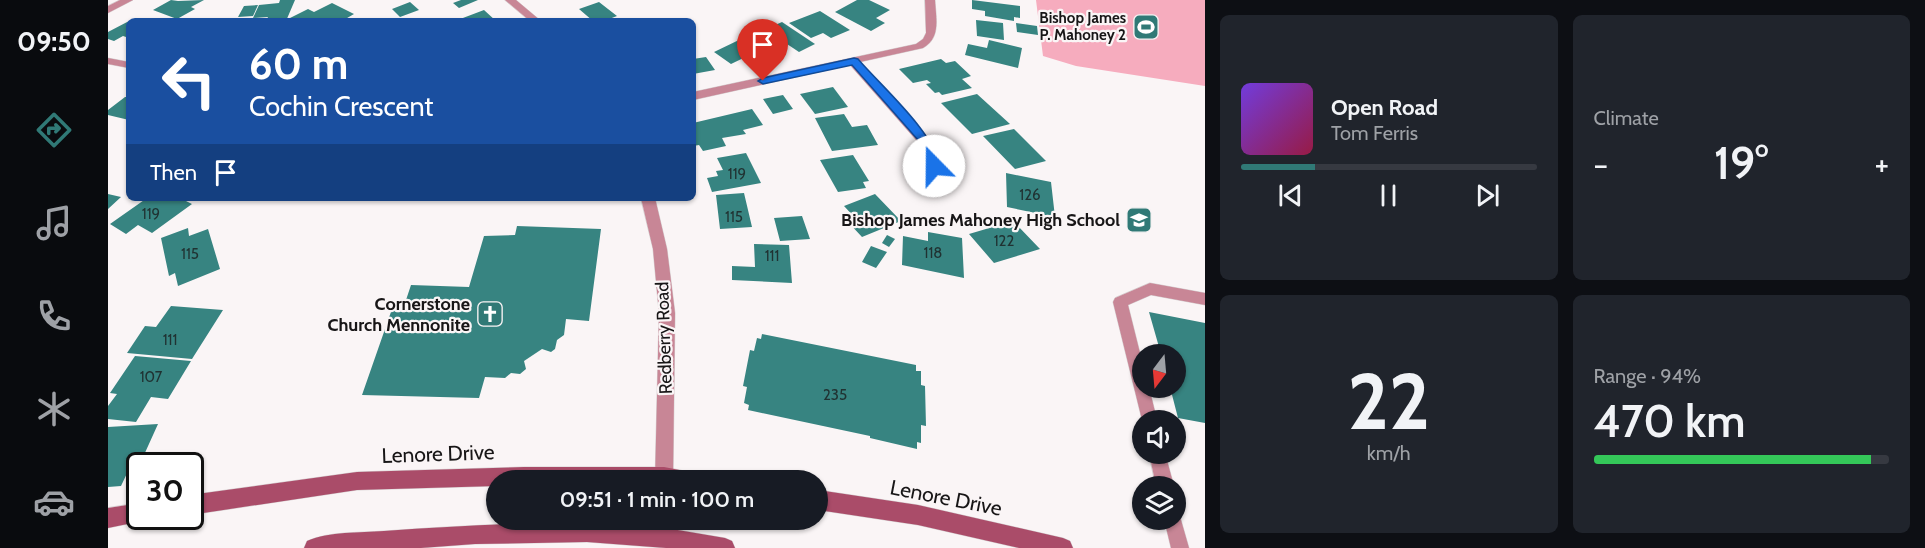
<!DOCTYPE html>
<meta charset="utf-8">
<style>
:root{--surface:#171b24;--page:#20242c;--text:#f1f3f6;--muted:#9ea1a6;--line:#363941;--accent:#307976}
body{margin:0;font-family:Cabin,sans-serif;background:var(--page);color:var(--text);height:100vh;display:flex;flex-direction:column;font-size:22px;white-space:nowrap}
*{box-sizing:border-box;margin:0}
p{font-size:20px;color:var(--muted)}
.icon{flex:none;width:33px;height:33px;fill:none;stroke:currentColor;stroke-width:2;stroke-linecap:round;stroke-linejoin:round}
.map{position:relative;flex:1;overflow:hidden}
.side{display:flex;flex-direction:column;gap:15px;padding:15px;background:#0d0f14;width:720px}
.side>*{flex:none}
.hud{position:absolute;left:18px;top:18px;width:570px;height:183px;border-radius:9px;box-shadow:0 2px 4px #0004;background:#1a4fa0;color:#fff;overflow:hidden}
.needle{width:39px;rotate:196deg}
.fabs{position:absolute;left:1024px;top:344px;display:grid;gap:12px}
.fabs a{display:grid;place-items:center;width:54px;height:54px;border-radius:50%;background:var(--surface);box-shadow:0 2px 4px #0004;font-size:30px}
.speed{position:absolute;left:18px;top:452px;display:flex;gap:12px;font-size:30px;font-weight:700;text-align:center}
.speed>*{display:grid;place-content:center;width:78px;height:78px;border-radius:50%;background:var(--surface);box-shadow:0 2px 4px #0004;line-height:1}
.speed .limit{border:3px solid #111;border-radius:9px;background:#fff;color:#111}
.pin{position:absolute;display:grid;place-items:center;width:51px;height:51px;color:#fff;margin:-62px -26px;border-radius:50% 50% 50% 0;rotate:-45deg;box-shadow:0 0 6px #0007}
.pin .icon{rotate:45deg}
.me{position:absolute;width:66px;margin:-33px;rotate:338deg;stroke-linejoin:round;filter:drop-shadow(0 0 4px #0008)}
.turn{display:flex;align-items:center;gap:21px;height:126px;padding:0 24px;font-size:27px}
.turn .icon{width:78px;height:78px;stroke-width:2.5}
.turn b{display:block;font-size:42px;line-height:51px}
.then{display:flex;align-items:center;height:57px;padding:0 24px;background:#0003;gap:12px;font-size:22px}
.big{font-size:45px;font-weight:600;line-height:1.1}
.side .tile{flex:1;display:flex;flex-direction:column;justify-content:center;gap:9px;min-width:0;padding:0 21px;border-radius:9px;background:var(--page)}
.side .dial{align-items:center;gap:0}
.dial b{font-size:78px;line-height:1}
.song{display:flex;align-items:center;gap:18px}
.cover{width:72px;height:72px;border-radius:9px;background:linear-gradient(135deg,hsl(260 70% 55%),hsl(340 70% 35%))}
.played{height:6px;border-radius:3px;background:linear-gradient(90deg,var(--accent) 25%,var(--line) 25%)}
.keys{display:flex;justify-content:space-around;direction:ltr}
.heat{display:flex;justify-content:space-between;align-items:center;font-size:33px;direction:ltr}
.charge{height:9px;border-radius:4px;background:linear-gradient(90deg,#34c759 94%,var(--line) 0)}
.side .tiles{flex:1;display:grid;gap:15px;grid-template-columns:repeat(2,1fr)}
.trip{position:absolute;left:378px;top:470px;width:342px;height:60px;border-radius:30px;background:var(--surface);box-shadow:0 2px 4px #0004;font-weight:600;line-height:60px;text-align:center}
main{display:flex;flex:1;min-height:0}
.tab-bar{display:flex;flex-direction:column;width:108px;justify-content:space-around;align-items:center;background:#090b0e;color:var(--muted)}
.tab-bar .icon{width:42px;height:42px}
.tab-bar .selected{color:var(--accent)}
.tab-bar b{font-size:27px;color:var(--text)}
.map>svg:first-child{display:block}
.green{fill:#f6acbe}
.building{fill:#378481}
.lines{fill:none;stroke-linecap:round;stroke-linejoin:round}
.service-casing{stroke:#d6d1d2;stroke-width:1}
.minor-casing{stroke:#d6d1d2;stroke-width:1}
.tertiary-casing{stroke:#d6d1d2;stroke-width:1}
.secondary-casing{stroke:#d6d1d2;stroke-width:1}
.service{fill:#c88696;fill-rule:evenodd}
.minor{fill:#c88696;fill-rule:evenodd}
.tertiary{fill:#c88696;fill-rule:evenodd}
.secondary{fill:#aa4c69;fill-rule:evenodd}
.route{fill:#1a73e8;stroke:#114b97;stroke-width:1.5}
.labels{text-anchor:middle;stroke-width:4.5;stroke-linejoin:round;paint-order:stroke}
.far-poi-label{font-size:15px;font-weight:bold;fill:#181617;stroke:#faf5f6;text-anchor:end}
.number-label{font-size:15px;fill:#203232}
.poi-label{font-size:18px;font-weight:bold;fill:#181617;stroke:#faf5f6;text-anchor:end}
.street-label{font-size:18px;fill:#181617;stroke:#faf5f6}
.near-street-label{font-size:21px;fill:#181617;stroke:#faf5f6}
</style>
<main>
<nav class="tab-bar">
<b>09:50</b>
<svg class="icon selected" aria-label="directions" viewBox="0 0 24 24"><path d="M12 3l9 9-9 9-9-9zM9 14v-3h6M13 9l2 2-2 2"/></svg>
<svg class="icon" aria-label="music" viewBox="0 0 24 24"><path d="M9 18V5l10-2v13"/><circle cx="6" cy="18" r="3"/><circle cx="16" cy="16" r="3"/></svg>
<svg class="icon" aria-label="phone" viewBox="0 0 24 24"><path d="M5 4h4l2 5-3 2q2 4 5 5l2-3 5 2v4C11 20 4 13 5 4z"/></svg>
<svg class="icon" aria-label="climate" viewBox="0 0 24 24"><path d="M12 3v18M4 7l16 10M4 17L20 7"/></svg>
<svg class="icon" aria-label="car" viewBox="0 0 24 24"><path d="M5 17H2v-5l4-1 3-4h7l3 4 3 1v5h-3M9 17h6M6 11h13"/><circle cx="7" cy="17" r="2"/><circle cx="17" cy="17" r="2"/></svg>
</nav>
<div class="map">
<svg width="1097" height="548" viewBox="0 0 1097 548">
<rect width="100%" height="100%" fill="#faf5f6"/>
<path class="green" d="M928,0H1097V86L968,66L935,56Z"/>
<path class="building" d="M63,0L70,1L96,0L83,7L87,9L69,19L45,10Z
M172,0H187L178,21H158L160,17L145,18L151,5L171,3Z
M353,0H370L351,8L345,3Z
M749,0H761L782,10L768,18L777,23L763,31L727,12Z
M864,0L912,6V18L906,17V21L877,16V11L864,9Z
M302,2L311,10L292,17L284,9Z
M491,2L509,16L496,21H485L471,9Z
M224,3L246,14L234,21H214L208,18L201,21H187L182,18L200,9L206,12Z
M150,5L145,16L130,17L136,6Z
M376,10L388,21H347Z
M712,11L742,30L723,38L715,33L703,38L681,23Z
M868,20L895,23L896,40L869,36Z
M21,21V38L15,36L6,41L0,39V32Z
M674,22L707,44L691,52L676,42L663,47L645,35Z
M908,23L929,26L930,35L909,32Z
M633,39L650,51L623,64L606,52Z
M881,40L914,48L910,68L857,55L860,44L879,48Z
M598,57L607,70L585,74V59Z
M833,59L838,63L847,61L863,76L854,79L864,88L834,95L831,92L827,93L818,84L823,83L819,80L805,83L791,69Z
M725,87L740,107L707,114L692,94Z
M869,94L902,124L864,134L833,103Z
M675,95L685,109L665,114L655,99Z
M17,97H21V120L0,115V110Z
M644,109L655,125L635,130L638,134L614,138L618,146L595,151L591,145L585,146V123Z
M736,114L744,127L759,125L770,145L724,151L707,118Z
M906,129L938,161L907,169L875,136Z
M638,153L653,183L604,192L599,178L610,176L608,171L615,170L609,158Z
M745,155L761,181L755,182L758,188L730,192L712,160Z
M898,173L943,182L947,217L899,207Z
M636,193L644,227L612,229L608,195Z
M0,194L13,197L0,209Z
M767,194L793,221L754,237L740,222L748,219L736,206Z
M39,198H72L84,204L44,233L30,225L18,234L2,224Z
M694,216L702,239L672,241L666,218Z
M905,221L932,249L886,263L861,234Z
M409,226L493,229L481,321L458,319L456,335L449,340L447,349L443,352L434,349L416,361L418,369L412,374L403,373L397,378L377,377L371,398L254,395L284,309H295L303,285L361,287L376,236L407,235Z
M80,228L81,236L100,229L112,269L70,286L67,273L61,276L53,238Z
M820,232L854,238L856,278L794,265L795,236L820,241Z
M779,235L787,239L781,247L774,243Z
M646,244L681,245L684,283L624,280V266L647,267Z
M763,246L779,252L768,268L754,262Z
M63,306L115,310L84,359L19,353L37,326L48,327Z
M1041,312L1097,323V423L1070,418L1062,387H1068V354H1053Z
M654,334L808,365V371H813V385L817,386L818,426L813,425V443L809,442V449L762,438V436L640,410L641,405L636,403L639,387L635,386L642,350L646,351L649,338L653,339Z
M27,356L83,361L60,399L43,397L28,422L0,419V406L9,394L2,393Z
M50,424L31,466L22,467L13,486L0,487V427Z"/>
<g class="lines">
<g class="service-casing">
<path id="service" d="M1042,283L1097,293V305L1043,295L1020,305L1035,365V387H1041L1049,420H1035V424L1005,302L1007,298Z
M1041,453H1057L1066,486H1048Z
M1068,511L1071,513L1081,548H1063L1056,519H1068Z"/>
</g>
<g class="minor-casing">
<path id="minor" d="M12,0H25L0,13V6Z
M817,0H827C828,19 833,38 815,48L752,62L818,135L829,153L835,179L833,182H823L817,153L809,141L742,65L585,100V92L808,44L815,39L818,33Z
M0,58L21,62V68L0,64Z"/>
</g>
<g class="tertiary-casing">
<path id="tertiary" d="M397,0H408L433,21H422Z
M533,198H547L559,249L567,313L565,480H547L551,313L545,249Z
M543,519H563L562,537L559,544L552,547L545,544L542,537Z"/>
</g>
<g class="secondary-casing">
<path id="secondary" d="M416,467H556L587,473L589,480H388V486L249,490L82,515V495L249,472Z
M710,490L810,505L955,538L962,541L965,548H911L810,525L710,510Z
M32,503V516H40L39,520L0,528V508Z
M479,522L552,527L617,538L624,541L627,548H558L479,542L367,544L313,548H196L199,541C222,531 251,533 276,531C344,526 411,523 479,522Z"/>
</g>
<use href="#service" class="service"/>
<use href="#minor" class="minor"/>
<use href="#tertiary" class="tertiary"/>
<use href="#secondary" class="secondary"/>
</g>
<path class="route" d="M746,58L750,59C774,87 825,131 832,166L830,169H821L817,153L810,140L744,65L655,84L650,81L655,78Z"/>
<defs>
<g id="stadium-square" transform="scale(1.35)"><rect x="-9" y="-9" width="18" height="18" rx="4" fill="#307976" stroke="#faf5f6"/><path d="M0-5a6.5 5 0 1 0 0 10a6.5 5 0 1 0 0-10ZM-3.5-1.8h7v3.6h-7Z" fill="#fff"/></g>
<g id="school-square" transform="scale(1.35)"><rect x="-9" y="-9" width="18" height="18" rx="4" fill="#307976" stroke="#faf5f6"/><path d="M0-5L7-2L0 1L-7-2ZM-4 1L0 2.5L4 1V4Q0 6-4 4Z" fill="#fff"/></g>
<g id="church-square" transform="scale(1.35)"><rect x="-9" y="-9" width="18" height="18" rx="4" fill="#307976" stroke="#faf5f6"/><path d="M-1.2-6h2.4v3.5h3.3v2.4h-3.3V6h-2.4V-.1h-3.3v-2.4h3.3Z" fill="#fff"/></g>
</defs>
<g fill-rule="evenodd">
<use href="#stadium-square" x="1038" y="27"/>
<use href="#school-square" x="1031" y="220"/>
<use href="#church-square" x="382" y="314"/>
</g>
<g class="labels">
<g class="far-poi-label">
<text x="1018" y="23">Bishop James<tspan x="1018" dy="17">P. Mahoney 2</tspan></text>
</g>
<g class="number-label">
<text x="629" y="179">119</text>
<text x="922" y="200">126</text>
<text x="43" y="219">119</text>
<text x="626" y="222">115</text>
<text x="896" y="246">122</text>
<text x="825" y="258">118</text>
<text x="82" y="259">115</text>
<text x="664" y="261">111</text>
<text x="62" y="345">111</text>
<text x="43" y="382">107</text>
<text x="727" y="400">235</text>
</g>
<g class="poi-label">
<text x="1012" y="226">Bishop James Mahoney High School</text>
<text x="362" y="310">Cornerstone<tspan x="362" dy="21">Church Mennonite</tspan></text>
</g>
<g class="street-label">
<text transform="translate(556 338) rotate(-92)" y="6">Redberry Road</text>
</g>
<g class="near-street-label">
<text transform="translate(330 454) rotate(-2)" y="7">Lenore Drive</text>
<text transform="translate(838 498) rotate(11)" y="7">Lenore Drive</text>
</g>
</g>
</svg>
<div class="fabs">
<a><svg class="needle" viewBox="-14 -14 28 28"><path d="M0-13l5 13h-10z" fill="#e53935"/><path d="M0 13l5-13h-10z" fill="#9ea1a6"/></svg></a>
<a><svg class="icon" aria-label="sound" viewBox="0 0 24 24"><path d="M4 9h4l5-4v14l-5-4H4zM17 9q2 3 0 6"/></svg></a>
<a><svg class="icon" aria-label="layers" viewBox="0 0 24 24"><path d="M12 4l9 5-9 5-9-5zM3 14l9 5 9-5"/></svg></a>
</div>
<div class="speed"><div class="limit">30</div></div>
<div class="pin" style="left:655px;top:81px;background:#d93025"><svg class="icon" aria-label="arrive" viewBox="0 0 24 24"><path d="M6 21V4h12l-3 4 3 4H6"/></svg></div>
<svg class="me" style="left:826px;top:166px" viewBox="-20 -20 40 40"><circle r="19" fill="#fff"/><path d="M0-13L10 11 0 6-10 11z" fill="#1a73e8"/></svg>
<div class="trip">09:51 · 1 min · 100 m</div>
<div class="hud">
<div class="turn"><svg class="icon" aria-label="left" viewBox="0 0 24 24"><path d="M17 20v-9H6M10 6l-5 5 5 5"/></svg><div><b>60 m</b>Cochin Crescent</div></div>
<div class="then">Then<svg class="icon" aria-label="arrive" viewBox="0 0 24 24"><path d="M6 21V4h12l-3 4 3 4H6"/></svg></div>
</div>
</div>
<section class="side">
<div class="tiles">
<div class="tile">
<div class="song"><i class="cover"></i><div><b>Open Road</b><p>Tom Ferris</p></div></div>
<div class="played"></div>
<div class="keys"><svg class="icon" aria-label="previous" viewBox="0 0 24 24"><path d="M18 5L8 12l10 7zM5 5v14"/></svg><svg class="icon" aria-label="pause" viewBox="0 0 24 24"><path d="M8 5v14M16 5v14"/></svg><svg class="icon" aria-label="next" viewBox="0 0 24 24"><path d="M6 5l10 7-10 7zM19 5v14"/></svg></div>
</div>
<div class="tile"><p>Climate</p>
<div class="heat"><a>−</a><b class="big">19°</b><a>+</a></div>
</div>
<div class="tile dial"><b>22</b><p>km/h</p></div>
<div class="tile"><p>Range · 94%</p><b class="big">470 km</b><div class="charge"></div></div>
</div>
</section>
</main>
